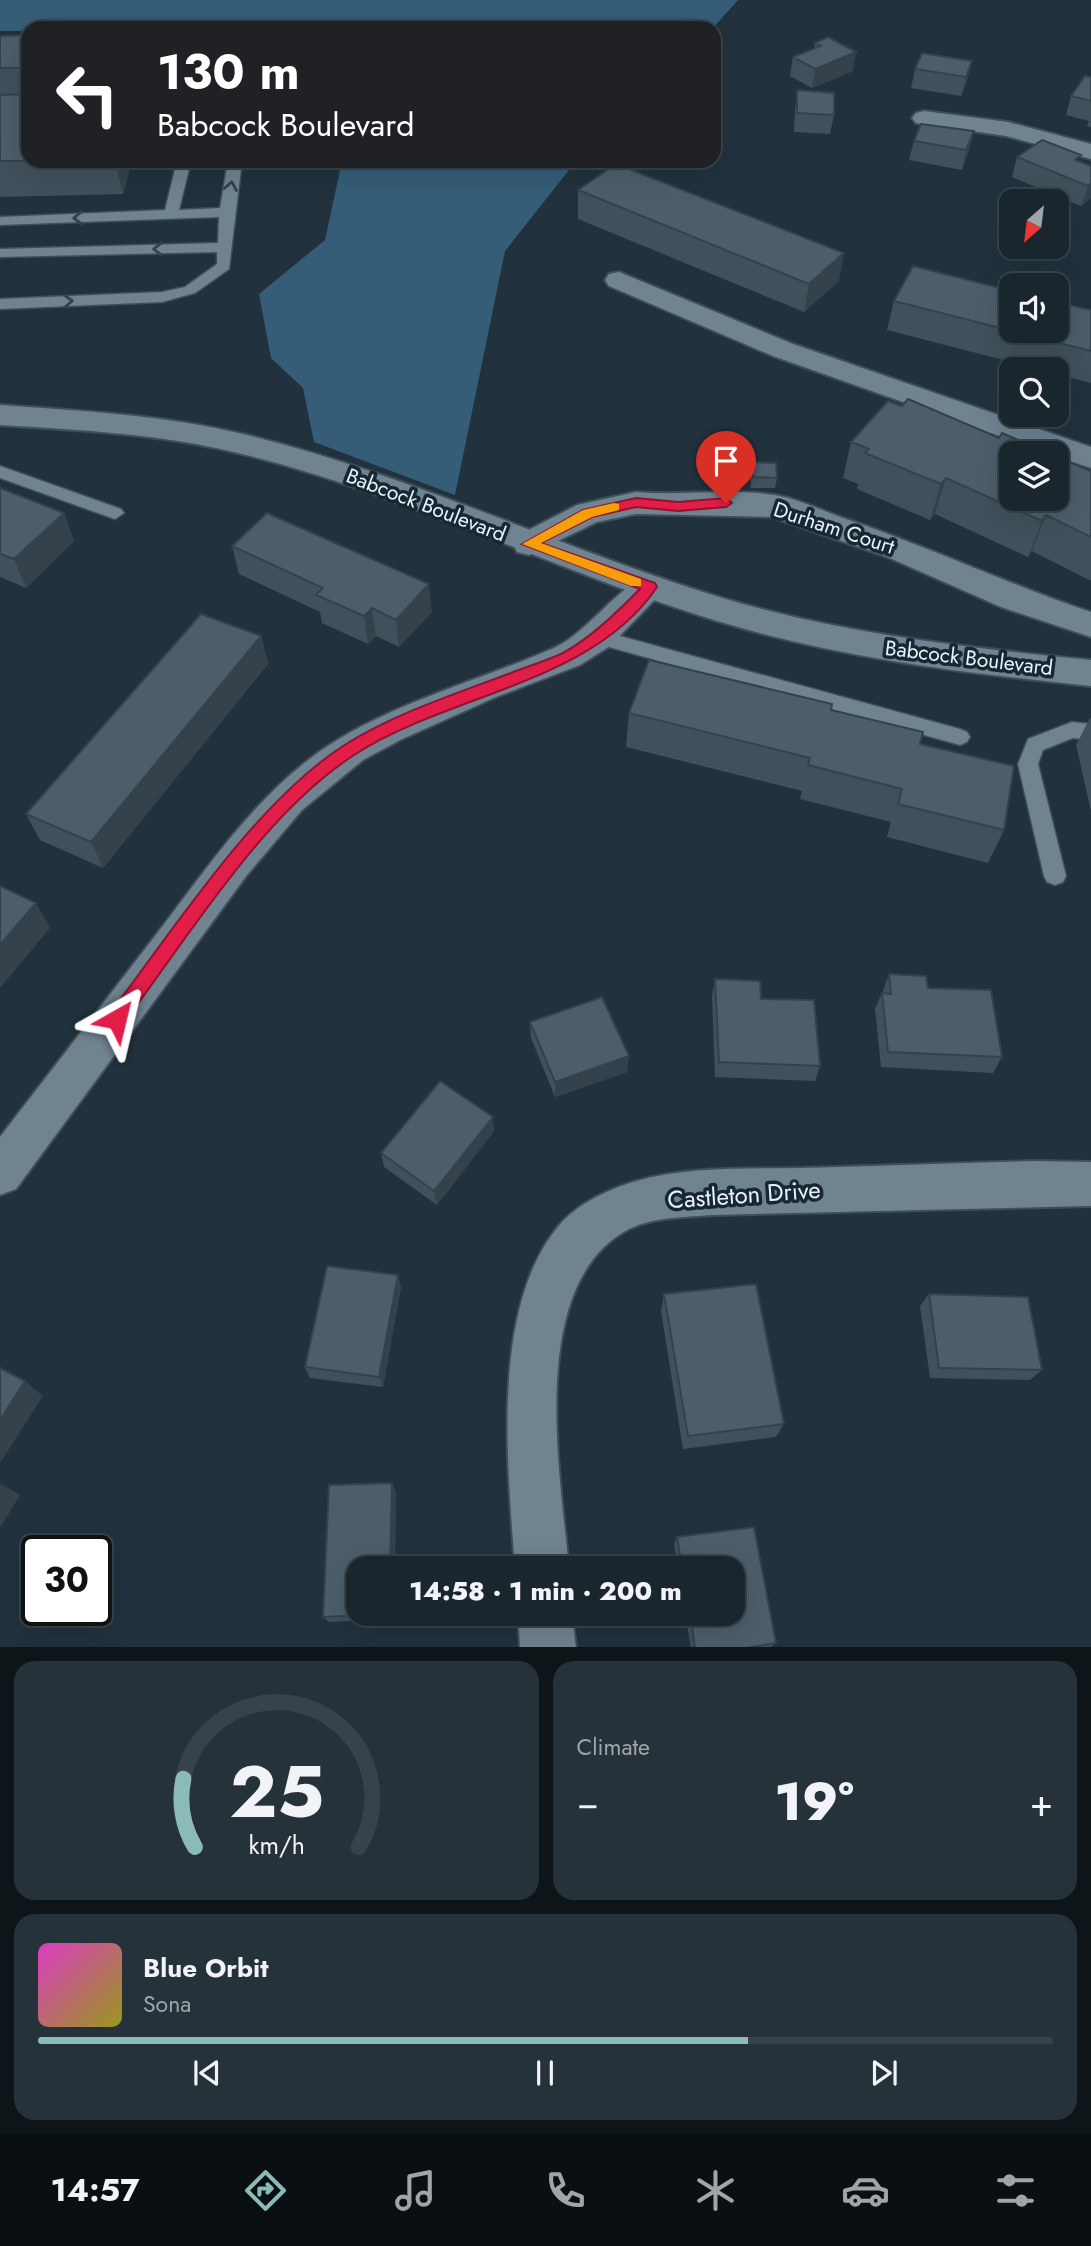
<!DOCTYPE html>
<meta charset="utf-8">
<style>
:root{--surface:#19262e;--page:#26323a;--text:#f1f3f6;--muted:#9fa5aa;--line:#37434a;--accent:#8bbbb9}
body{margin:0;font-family:Jost,sans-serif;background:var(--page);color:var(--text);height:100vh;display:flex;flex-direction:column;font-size:26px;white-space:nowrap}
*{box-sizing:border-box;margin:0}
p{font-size:23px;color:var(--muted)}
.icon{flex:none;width:38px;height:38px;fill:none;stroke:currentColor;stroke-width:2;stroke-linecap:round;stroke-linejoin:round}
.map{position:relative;height:1647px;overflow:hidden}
.sheet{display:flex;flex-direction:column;gap:14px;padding:14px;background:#0e1519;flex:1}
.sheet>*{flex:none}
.guide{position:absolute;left:21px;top:21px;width:700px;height:147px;border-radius:21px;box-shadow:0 7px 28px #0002,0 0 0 2px var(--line);background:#202124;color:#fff;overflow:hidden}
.needle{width:46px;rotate:208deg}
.tools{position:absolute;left:999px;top:189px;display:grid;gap:14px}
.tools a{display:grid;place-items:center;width:70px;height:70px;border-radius:14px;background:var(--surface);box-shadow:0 7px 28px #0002,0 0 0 2px var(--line);font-size:35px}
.speed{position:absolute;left:21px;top:1535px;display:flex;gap:14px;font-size:35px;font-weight:700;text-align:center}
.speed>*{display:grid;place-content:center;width:91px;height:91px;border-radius:50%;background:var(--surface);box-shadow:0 7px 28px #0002,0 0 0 2px var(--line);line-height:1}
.speed .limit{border:4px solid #111;border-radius:10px;background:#fff;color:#111}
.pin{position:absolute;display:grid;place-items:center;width:60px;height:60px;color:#fff;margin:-72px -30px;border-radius:50% 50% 50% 0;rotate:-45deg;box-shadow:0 0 7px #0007}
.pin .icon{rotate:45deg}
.me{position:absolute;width:77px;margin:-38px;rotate:37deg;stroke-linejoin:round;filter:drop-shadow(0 0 5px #0008)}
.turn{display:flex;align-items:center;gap:24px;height:147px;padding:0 21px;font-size:32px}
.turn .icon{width:91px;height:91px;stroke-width:2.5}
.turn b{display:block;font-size:49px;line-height:60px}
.big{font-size:52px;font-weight:800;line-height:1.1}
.sheet .card{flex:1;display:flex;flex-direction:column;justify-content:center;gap:10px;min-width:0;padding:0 24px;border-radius:21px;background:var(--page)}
.sheet .dial{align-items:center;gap:0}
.dial svg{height:182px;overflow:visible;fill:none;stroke:var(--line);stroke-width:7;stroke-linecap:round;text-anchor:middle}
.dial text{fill:var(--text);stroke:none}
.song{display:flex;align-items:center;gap:21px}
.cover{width:84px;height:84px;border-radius:10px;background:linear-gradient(135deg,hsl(310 70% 55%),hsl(60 70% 35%))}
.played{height:7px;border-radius:4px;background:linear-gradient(90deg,var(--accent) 70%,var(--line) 70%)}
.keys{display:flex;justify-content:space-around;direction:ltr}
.heat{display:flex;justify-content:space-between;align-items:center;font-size:38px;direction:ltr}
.sheet .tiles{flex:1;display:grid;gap:14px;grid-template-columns:1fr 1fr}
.card:last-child{grid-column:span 2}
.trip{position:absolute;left:346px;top:1556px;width:399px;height:70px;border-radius:21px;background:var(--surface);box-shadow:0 7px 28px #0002,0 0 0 2px var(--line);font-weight:800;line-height:70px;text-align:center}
.dock{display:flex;height:112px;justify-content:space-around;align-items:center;background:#0a0f12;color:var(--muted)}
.dock .icon{width:49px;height:49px}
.dock .current{color:var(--accent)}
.dock b{font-size:32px;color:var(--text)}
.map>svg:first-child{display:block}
.green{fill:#365d77}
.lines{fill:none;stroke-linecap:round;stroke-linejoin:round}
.lane-casing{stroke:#3f4e58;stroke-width:3}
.street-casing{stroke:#3f4e58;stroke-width:4}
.secondary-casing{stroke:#3f4e58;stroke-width:4}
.lane{fill:#708391;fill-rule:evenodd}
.street{fill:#708391;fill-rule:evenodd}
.secondary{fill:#708391;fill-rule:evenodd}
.wall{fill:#41515c}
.shaded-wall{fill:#35424b}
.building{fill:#4c5e6b;stroke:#35424b;stroke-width:2}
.oneway{stroke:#32434f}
.route{fill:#e11d48;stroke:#92132f;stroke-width:2}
.slow{fill:#f59e0b}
.labels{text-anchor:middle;stroke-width:7;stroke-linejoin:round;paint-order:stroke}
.street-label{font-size:21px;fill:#e8f3fb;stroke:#182833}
.near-street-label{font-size:24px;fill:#e8f3fb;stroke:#182833}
</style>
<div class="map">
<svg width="1091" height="1648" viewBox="0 0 1091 1648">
<rect width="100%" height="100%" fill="#21323e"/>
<path class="green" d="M0,0H738L713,28H28V31H0Z
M342,161H576L505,251L455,495L314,442L303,388L271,358L259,294L325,240Z"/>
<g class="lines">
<g class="lane-casing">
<path id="lane" d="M177,161H191L179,210L220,208L228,161H242L229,269L195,293L162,302L0,309V299L162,292L185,287L217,264V252L0,257V249L218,243L219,217L0,225V217L165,210Z
M0,466L121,509L124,513L115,519L109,517L0,478Z
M598,630L960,729L967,732L970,737L967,742L960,745L591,642L589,637L591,632Z
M1072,722L1091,724V740L1073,738L1043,750L1038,764L1066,876L1063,882L1055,885L1047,882L1044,876L1018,764L1028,739Z"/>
</g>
<g class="street-casing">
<path id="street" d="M924,111L1008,122L1091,144V159L1006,136L916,123L912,118L916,113Z
M619,272L793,344L1091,447V468L1057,457V453H1047L773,356L609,286L605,280L609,274Z
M636,492C682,496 729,488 775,495C799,499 823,511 846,519C929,547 1008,584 1091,612V637L1001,607L885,556L772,517L636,514L597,522L529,555L517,552L513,544L517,536L577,505Z
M650,575L662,579L667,587L610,646L580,665L496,697L400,740L363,760L302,810L247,875L16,1189L0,1195V1137C54,1067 108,997 162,927C213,860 265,783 339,739C406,699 483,679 554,648C590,631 618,585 650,575Z
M1034,1161L1091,1162V1206L713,1215C687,1217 653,1217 629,1229C526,1283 560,1473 569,1568H515C508,1469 490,1311 557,1228C575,1205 605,1191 633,1182C687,1166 745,1169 801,1168C879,1166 956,1163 1034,1161Z
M518,1614H572L576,1648H520Z"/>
</g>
<g class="secondary-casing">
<path id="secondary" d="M0,405C83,411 166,415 247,435C412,475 566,551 729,600C846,634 969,648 1091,660V686C965,673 839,658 717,621C557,572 405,494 242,454C163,434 81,430 0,425Z"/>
</g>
<use href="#lane" class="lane"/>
<use href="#street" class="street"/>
<use href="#secondary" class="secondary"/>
</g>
<path class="wall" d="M28,35V161H132L123,194L0,197V36Z
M828,37L853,71L812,88L790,76L793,57L814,49L815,43Z
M972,61L967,80L961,96L911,88L915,69Z
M1091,77V127L1087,126L1089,121L1066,115L1071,96Z
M797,90L834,115L830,134L794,132L795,110Z
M914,141L969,150L962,170L909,160Z
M1017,157L1079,161L1091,166V198L1081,206L1012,177Z
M578,190L839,281L804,312L578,219Z
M894,301L1091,310V383L1057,374V369H1038L887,330Z
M902,406L999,438L1091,471V581L1032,551L1028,557L935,514L930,520L857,489L858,484L843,478L851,442Z
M752,462L777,478L775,488H751V473Z
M0,488L64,513L74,541L26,588L0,577Z
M232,546L432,612L399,647L376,636L368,644L322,623L320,612L239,574Z
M261,636L268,664L103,868L40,840L26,814Z
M831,710L920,744L1004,830L988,863L887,837L891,822L800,799L802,791L626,747L629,713Z
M1090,718H1091V811L1076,745Z
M889,974L928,988L1002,1057L993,1073L881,1067L875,1009L882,993H883V991Z
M715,979L761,999L820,1066L815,1081L715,1077L712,996Z
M530,1022L627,1072L555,1097L531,1038Z
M494,1131L437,1205L384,1167L381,1153Z
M398,1275L401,1287L383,1387L310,1378L305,1367Z
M664,1294L784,1424L776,1437L683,1449L661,1311Z
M929,1294L1042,1370L1030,1380L930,1378L920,1306Z
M396,1491L394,1619L329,1622L323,1617Z
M754,1527L776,1643L770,1648H691L685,1614H733V1568H678L674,1544L677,1537Z"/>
<path class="shaded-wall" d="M856,52L853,71L812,88L815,69Z
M972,61L967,80L961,96L966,77Z
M974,131L969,150L962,170L966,150Z
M115,161H132L123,194Z
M1091,183V198L1081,206L1088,186Z
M844,253L839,281L804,312L809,284Z
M946,478L935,514L930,520L941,484Z
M64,513L74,541L26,588L14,559Z
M1046,515L1032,551L1028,557L1042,521Z
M429,584L432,612L399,647L396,620Z
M372,608L376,636L368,644L364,616Z
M261,636L268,664L103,868L91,842Z
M36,903L50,928L0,988V945Z
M629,1056L627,1072L555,1097V1082Z
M493,1117L494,1131L437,1205L434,1191Z
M398,1275L401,1287L383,1387L379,1377Z
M25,1381L43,1396L0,1463V1420Z
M392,1483L396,1491L394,1568H390Z
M1,1484L20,1495L0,1528V1486Z"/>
<path class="building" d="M28,35V68H0V36Z
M828,37L856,52L815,69L793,57L821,46L815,43Z
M922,53L972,61L966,77L915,69Z
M1085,76L1091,77V101L1071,96Z
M797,90L834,93V115L797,113Z
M28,94V161H0V95Z
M921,124L974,131L966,150L914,141Z
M1042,140L1081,155L1075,160L1091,166V183L1088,186L1017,157Z
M616,164L844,253L809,284L578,190Z
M913,266L1012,291V331H1057V302L1091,310V351L894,301Z
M908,399L999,438L1002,433L1049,453H1012V499H1057V457L1091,471V537L1046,515L1042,521L946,478L941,484L865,453L869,449L851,442L888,401L902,406Z
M752,462L776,463L777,478L753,477Z
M0,488L64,513L14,559L0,554Z
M267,513L429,584L396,620L372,608L364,616L316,595L323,588L232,546Z
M201,614L261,636L91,842L26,814Z
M649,660L832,704L831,710L923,732L920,744L1014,766L1004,830L898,804L902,789L808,765L810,758L629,713Z
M0,886L36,903L0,945Z
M889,974L926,976L928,988L991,990L1002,1057L888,1052L882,993L891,994Z
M715,979L760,981L761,999L814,1000L820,1066L719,1062Z
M602,997L629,1056L555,1082L530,1022Z
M440,1081L493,1117L434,1191L381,1153Z
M327,1266L398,1275L379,1377L305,1367Z
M756,1284L784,1424L688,1436L664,1294Z
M929,1294L1028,1297L1042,1370L939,1368Z
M0,1368L25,1381L0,1420Z
M392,1483L390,1568H359V1614H390L323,1617L329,1485Z
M754,1527L776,1643L746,1648H695L690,1614H733V1568H682L677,1537Z"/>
<defs><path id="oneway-chevron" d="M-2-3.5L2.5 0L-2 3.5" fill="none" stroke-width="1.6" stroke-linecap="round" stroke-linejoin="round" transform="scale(1.75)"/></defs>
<g class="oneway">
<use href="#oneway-chevron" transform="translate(231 186) rotate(-80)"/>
<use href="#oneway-chevron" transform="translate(78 218) rotate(178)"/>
<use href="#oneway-chevron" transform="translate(158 249) rotate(179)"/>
<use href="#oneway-chevron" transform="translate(68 301) rotate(-3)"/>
</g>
<path class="route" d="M636,498L678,502L726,498L732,503L726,507L678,511L636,507L592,517L541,543L655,583L657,587C592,684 447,694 354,755C262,815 189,936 123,1024H110L108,1019L110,1013C175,928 254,804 343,746C393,714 453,695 508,674C526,667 546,661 563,653C592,637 617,612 640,589L522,544L583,510Z"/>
<path class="slow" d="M614,503L619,504V510L592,517L541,543L641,579V586H631L522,544L583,510Z"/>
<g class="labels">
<g class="street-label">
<text transform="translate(426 505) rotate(21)" y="7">Babcock Boulevard</text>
<text transform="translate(834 528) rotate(18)" y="7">Durham Court</text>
<text transform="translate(969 658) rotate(7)" y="7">Babcock Boulevard</text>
</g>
<g class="near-street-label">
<text transform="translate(744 1195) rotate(-4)" y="8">Castleton Drive</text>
</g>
</g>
</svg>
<div class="tools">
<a><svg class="needle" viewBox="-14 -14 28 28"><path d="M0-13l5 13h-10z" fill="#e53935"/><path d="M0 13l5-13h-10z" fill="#9fa5aa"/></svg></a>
<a><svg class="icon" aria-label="sound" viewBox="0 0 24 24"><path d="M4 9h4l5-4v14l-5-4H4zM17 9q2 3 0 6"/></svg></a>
<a><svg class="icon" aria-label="search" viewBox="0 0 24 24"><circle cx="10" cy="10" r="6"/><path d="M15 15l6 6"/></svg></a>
<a><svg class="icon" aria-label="layers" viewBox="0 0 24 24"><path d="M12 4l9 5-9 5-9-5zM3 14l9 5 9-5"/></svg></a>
</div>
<div class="speed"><div class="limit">30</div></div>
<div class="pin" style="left:726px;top:503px;background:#d93025"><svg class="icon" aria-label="arrive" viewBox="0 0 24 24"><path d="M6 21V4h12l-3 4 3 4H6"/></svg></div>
<svg class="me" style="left:117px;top:1019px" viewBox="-20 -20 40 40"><path d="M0-17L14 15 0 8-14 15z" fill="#e11d48" stroke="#fff" stroke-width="4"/></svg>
<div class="trip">14:58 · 1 min · 200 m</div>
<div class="guide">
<div class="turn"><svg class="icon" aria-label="left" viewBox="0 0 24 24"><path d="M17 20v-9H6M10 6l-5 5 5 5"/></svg><div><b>130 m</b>Babcock Boulevard</div></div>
</div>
</div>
<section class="sheet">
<div class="tiles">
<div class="card dial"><svg viewBox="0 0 100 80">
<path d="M14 69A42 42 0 1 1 86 69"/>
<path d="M14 69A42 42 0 0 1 9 39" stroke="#8bbbb9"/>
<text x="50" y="56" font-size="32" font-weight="700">25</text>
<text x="50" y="72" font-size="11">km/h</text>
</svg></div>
<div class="card"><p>Climate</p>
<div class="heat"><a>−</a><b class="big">19°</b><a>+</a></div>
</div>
<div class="card">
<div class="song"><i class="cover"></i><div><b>Blue Orbit</b><p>Sona</p></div></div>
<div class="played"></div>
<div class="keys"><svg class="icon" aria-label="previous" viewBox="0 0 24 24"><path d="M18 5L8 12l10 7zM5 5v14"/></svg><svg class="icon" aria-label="pause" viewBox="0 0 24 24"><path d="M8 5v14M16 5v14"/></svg><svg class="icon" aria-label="next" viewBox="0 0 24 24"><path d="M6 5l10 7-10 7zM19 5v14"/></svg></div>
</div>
</div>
</section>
<nav class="dock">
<b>14:57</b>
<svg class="icon current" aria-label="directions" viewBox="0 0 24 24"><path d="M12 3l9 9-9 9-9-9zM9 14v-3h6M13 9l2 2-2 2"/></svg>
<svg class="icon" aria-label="music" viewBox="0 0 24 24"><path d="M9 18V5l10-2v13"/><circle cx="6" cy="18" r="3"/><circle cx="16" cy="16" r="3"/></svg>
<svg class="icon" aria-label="phone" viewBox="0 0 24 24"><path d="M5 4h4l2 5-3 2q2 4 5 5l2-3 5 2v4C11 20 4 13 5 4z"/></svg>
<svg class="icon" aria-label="climate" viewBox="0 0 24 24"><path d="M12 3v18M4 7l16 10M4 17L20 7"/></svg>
<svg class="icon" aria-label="car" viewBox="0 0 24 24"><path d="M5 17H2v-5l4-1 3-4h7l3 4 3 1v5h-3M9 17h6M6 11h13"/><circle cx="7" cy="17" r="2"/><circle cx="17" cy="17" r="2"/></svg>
<svg class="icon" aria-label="filters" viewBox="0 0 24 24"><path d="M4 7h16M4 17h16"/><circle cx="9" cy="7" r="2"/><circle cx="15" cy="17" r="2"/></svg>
</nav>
